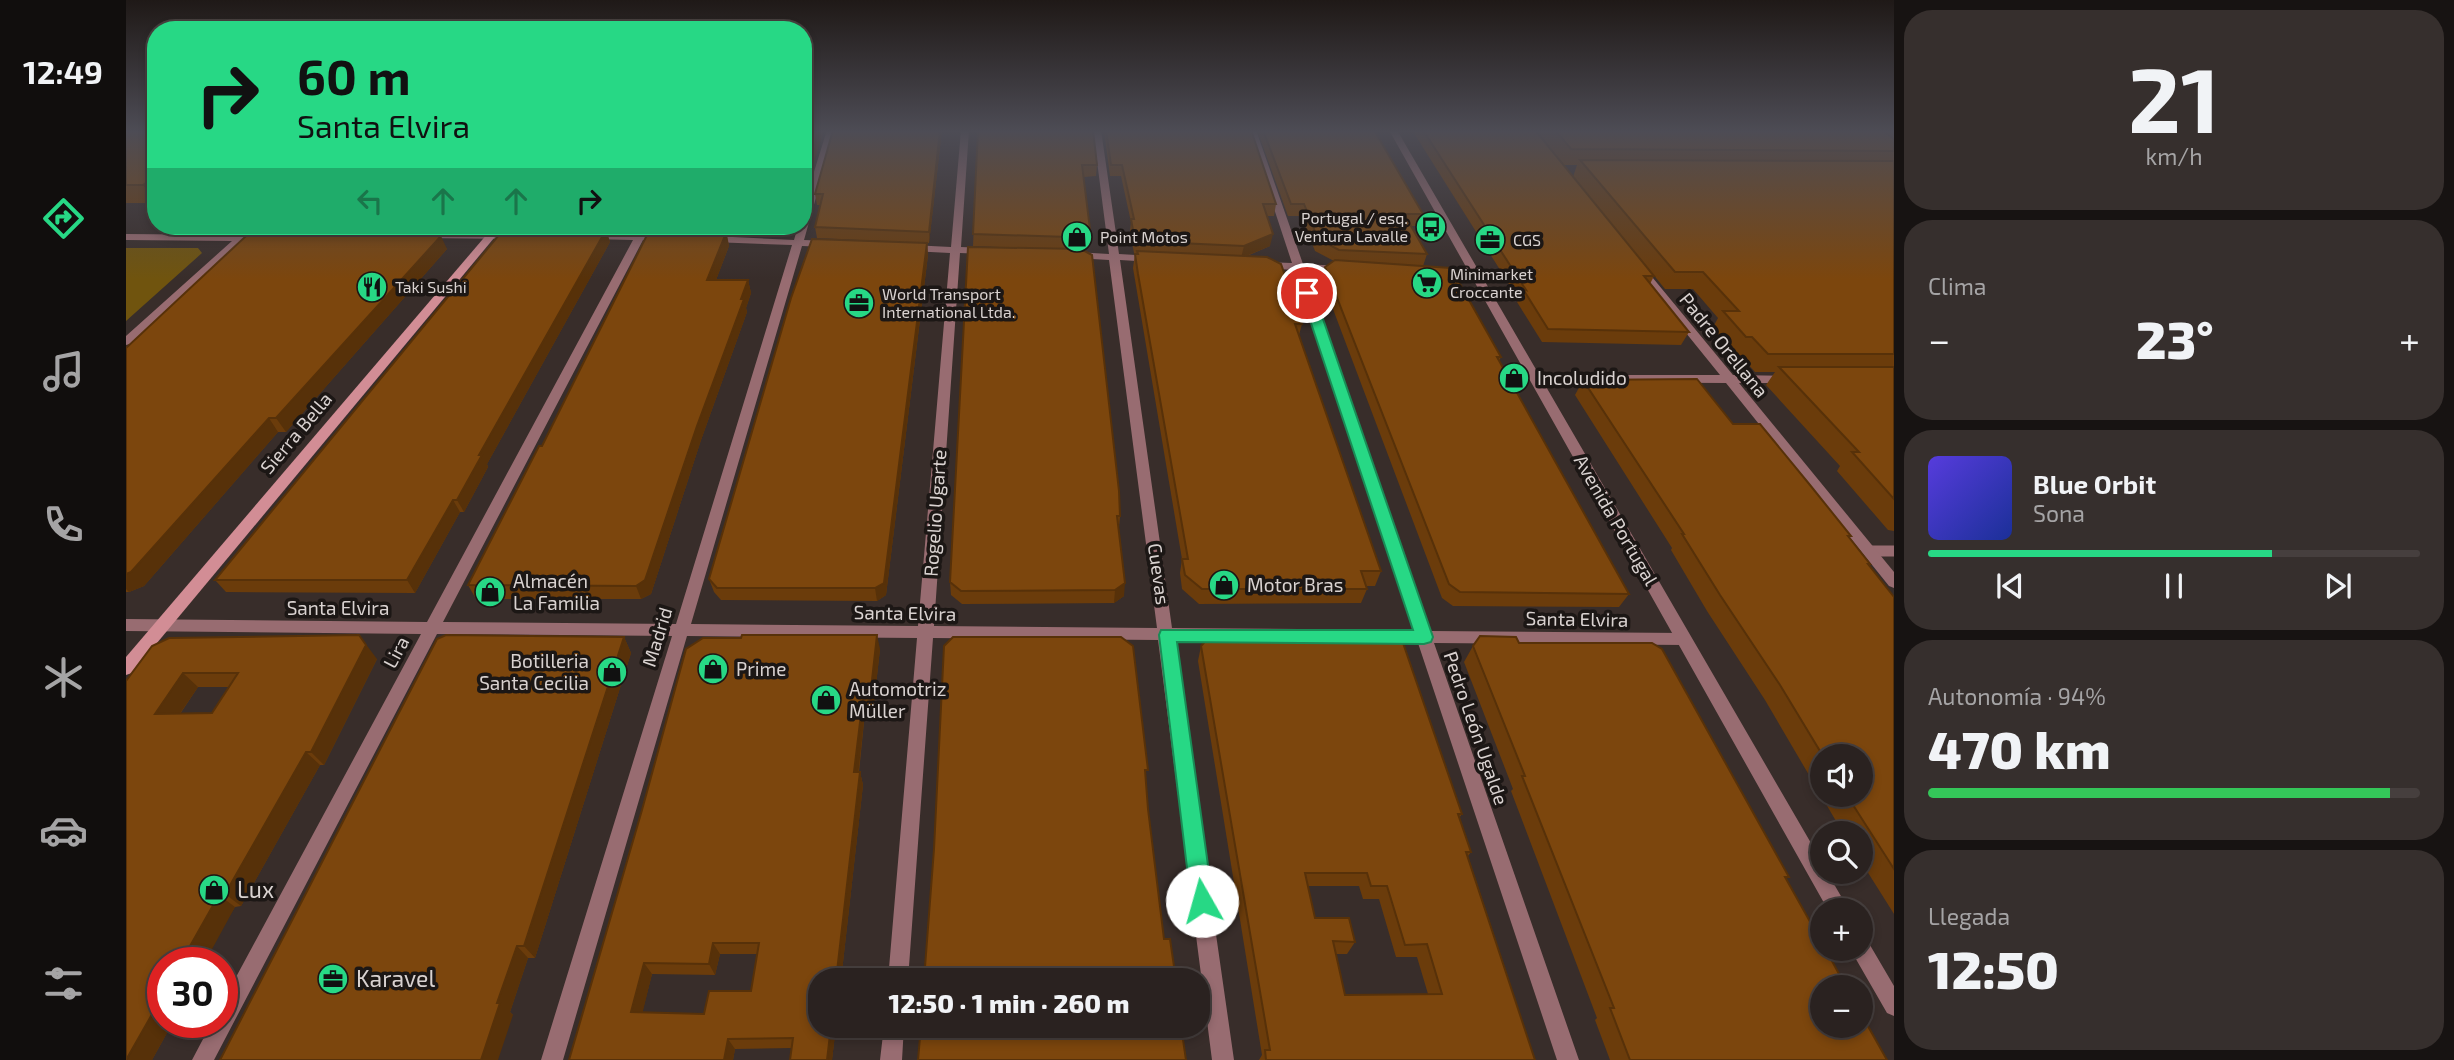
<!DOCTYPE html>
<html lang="es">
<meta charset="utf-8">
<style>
:root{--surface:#2a2220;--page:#362f2d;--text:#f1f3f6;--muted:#a5a4a5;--line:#463f3e;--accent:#27d885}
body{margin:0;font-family:"Exo 2",sans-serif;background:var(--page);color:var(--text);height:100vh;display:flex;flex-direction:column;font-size:26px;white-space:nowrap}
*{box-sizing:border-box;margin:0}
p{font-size:23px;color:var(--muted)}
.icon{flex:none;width:38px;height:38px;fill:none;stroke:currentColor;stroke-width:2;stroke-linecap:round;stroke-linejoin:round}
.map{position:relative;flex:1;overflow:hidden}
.panel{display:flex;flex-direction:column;gap:10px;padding:10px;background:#171312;width:560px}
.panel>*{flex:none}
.top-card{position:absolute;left:21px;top:21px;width:665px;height:214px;border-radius:28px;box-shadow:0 4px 10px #0003,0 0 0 2px var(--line);background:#27d885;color:#111;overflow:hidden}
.controls{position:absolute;left:1684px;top:744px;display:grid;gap:14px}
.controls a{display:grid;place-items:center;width:63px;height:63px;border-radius:50%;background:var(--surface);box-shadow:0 4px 10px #0003,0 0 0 2px var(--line);font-size:35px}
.speed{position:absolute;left:21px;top:947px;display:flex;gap:14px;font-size:35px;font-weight:700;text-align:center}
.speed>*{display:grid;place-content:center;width:91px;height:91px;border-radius:50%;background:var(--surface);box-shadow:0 4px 10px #0003,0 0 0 2px var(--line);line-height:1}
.speed .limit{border:10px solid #d22;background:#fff;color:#111}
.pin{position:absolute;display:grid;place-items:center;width:60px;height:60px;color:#fff;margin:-30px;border:4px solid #fff;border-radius:50%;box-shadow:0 2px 7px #0007}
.me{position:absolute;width:77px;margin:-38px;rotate:353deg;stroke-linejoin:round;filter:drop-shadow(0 0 5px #0008)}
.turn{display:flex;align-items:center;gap:24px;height:147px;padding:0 35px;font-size:32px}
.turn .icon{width:91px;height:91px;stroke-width:2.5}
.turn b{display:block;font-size:49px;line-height:60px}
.lanes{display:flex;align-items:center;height:66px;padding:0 35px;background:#0003;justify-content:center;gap:35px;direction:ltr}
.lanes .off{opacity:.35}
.big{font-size:52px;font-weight:800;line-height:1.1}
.panel .widget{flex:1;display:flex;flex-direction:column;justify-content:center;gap:10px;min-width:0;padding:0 24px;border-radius:28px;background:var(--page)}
.panel .dial{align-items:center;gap:0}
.dial b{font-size:91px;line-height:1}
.song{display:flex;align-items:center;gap:21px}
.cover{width:84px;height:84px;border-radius:10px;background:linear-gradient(135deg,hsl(250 70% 55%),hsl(230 70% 35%))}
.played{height:7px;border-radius:4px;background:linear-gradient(90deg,var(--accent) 70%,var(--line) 70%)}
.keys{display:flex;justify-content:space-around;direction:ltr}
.heat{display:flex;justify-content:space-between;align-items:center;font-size:38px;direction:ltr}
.charge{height:10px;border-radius:5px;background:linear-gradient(90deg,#34c759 94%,var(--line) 0)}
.trip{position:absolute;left:682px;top:968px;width:402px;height:70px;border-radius:28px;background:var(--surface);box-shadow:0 4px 10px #0003,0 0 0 2px var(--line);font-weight:800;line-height:70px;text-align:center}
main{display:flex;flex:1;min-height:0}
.menu{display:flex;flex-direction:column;width:126px;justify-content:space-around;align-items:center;background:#110e0d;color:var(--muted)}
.menu .icon{width:49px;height:49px}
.menu .active{color:var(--accent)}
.menu b{font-size:32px;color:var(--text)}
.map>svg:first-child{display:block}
.green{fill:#70540e}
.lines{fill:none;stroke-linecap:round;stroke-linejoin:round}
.service{stroke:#986c71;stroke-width:11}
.minor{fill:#986c71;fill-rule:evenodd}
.tertiary{fill:#986c71;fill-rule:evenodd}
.secondary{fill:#d28d95;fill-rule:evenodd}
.wall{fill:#6b3c0b;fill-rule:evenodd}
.shaded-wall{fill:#573109}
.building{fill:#7c460d;stroke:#573109;stroke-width:2;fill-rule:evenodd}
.route{fill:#27d885;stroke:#198c56;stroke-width:2}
.labels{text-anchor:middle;stroke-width:7;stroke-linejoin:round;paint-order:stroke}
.far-poi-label{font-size:16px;fill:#d9d2d0;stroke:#1c1715;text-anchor:start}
.street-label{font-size:19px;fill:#d9d2d0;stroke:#1c1715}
.poi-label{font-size:19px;fill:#d9d2d0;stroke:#1c1715;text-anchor:start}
.near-poi-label{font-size:23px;fill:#d9d2d0;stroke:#1c1715;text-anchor:start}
</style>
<main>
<nav class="menu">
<b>12:49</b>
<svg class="icon active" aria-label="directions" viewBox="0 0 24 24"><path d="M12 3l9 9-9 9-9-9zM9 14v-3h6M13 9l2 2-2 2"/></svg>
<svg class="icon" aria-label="music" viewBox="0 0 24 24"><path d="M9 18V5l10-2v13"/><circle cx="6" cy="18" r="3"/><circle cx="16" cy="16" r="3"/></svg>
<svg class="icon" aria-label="phone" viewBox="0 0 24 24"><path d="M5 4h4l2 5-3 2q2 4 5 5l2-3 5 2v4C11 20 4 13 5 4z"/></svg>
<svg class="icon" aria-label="climate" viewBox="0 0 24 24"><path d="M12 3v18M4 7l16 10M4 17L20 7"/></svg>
<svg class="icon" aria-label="car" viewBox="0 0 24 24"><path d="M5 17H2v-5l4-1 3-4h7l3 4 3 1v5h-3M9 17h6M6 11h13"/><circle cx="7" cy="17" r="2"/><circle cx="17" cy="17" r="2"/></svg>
<svg class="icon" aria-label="filters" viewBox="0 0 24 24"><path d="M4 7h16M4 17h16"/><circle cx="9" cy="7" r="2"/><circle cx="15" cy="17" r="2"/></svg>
</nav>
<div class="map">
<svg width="1768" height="1060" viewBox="0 0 1768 1060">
<rect width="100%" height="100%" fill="#382d2a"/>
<path class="green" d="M0,248H72L76,253L0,321Z"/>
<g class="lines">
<path class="service" d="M1743,551H1768"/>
<path class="minor" d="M701,130H709L678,240L702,241L707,244L702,247L676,246L565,624L792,626L824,253L785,251L780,248L785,245L825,247L835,130H843L835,247L859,248L864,251L859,254L834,253L808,626L1031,628L983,260L949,258L944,255L949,252L983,254L967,130H975L993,254L1027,256L1032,259L1027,262L994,260L1046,628L1288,630L1168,270L1138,268L1133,265L1138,262L1166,263L1122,130H1130L1177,264L1216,266L1221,269L1216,272L1179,270L1304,631L1558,633L1563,635L1566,639L1563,643L1558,645L1308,643L1453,1060H1431L1292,643L1048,641L1108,1060H1086L1032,640L807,638L782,980H762L791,638L561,636L437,1060H415L546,636L311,634L88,1060H66L86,1022H96V1003L295,634L0,631V619L301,622L507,240L463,239L458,236L463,233L510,234L514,226H524L520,234H538L543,237L538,240H517L317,622L550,624L666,245L586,242L581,239L586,236L668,240L672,226H677V207Z
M123,226H133L124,235L139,236V240L117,241L4,344L0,345V336L106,241L0,240V234L112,235Z
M299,233H391L396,236L391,239L295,238L294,236Z
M1513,265L1517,266L1607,375L1667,376V382L1663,383H1613L1768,572V588L1763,586L1600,383L1405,382V376L1409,375H1594L1509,270V266Z
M1310,270L1349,271L1354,274L1349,277L1306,275L1305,273Z
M758,1026H778L776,1060H754Z"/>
<path class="tertiary" d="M1263,130H1271L1696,862V872H1701L1723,910H1702Z
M1734,937L1741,940L1768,986V1016L1761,1013L1727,954L1725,948H1734Z"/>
<path class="secondary" d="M368,226H378L6,673L0,675V657Z"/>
</g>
<path class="wall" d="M0,130H30V202L29,203H0Z
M707,130H816L803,243H801L802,255L760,595L751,601L595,600L588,592L583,579L776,242L691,238L689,227L694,205H691L689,194Z
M852,130L971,165L970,176L958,177L963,241L944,249L994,516L993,528L998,596L988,603L836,604L825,595L824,582L897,248L847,246Z
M978,130H1125L1150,204L1148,216H1141L1144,246L1121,256L1176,324L1173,335L1255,571L1249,586H1240L1241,589L1235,603L1073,604L1056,589L1054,573L1056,559L1007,268L1009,254L1011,253H1008L1004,231L1005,222L995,176H984Z
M1131,130H1248L1297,214L1293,226H1285L1301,254L1297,266L1375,357L1373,361L1503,594L1493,607L1327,606L1316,598L1196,280L1199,267L1208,261L1189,251L1175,216H1162Z
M1286,130H1409L1447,177L1451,165H1438L1410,130H1768V531L1762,530L1711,471L1714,466L1640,385L1649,372H1629L1614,355H1608L1586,329L1592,318L1567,289H1539L1473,208L1528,276L1524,284L1563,332L1555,345L1416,342L1391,302L1393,300Z
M148,226H332L315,231H307L321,249L160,432H152L18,586L3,592H0V348L151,230Z
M388,226H493L490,230H480L484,242L361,464L362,467L338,512H334L289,593L100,592L89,580L390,230Z
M532,226H647L646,229H610L608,235L601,234L603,246L590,280H622L625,293L620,308L621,312L575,440L525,594L515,599H350L342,585L533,230Z
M1457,380L1607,424L1725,536L1723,538L1744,564L1743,566L1768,597V914L1734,860V833H1717L1639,700L1581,611L1545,550L1546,548L1449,395ZM1696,756H1734V794H1696Z
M498,637L505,653L409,958H402L384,1012L387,1015L94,1060Z
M1224,637L1336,814L1333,818L1345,852L1342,856L1409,1060H1133L1136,1055L1072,661L1075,646L1165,641L1223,640ZM1182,886H1233L1237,899H1253L1270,957H1291L1302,994L1219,995L1210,954H1221L1229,942L1189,918Z
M43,638L251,659L198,765H194L115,906L109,907L37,1022H47L26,1060ZM72,687H103L86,713L54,714Z
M1393,643L1663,877L1660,879L1761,1060H1484L1469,1020L1471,1018L1385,791L1387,789L1338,662L1347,646Z
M754,649L747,712H739L733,772H734L737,785L715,980H695V1026H710L706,1060H664L666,1048L609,1049L607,1060H443ZM594,954H632L625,991L578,1014L516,1013L526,974L589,975Z"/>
<path class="shaded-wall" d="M693,130H698L677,197V181Z
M814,130H816L803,243V232Z
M30,176V202L29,203L17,185Z
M313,226H332L315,231Z
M606,226H609L610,229L608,235Z
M964,229L963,241L942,250L943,237Z
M480,230L484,242L361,464L362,467L338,512L331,500L353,455Z
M600,233L603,246L585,293L581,280Z
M1147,234L1144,246L1115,258L1118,246Z
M315,236L321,249L160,432L150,418Z
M801,243L802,255L760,595L751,601L749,588Z
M622,280L625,293L620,308L621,312L575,440L525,594L515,599L510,586L571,426Z
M143,418L152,432L18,586L3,592L0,589V574Z
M327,500L334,512L289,593L281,580Z
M999,583L998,596L988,603L989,590Z
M233,635L251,659L198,765L185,752Z
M751,635L754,649L747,712L744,698Z
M498,637L505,653L409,958L398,946Z
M57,673L72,687L44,728L29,714Z
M737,698L739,712L731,785L728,772Z
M180,752L194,765L115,906L99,894Z
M734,772L737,785L715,980H710Z
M93,895L109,907L79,962H55Z
M587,943L594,954L589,975L583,964Z
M391,946L402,958L384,1012L387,1015L372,1060H355L371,1003Z
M518,963L526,974L514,1023L505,1012Z
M37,995V1022H47L26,1060H1Z
M705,1026H710L706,1060H701Z
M602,1039L609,1049L607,1060H598Z"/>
<path class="building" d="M0,130H30V176L17,185H0Z
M677,130H693L677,181Z
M707,130H814L803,232L689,227L697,194H689Z
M852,130H967L971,165H956L964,229L943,237L847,234Z
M980,130H1125L1150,204H1137L1147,234L1118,246L1009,241L1005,219H1008L996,165H985Z
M1137,130H1248L1297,214H1278L1301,254L1213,250L1192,239L1178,204H1165Z
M1297,130H1409L1528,276H1518L1563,332L1422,329L1397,289L1400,290Z
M1429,130H1756L1768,139V151L1445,149Z
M1454,160L1768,161V354H1642L1626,337H1620L1597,311H1613L1577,272H1549Z
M305,229L315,236L150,418H143L5,572L0,574V348L120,236L133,230Z
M524,229L600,233L581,280H622L615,299H618L571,426L519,580L510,586L342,585L413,446H416Z
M377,230H480L353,455H356L331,500H327L281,580H89Z
M686,239L801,243L758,583L749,588H591L583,579L665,298Z
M842,247L955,249L966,255L993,491L994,516H991L999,583L989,590L835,591L824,582Z
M1011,251L1141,257L1155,264L1176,324H1169L1255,571H1235L1241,589H1076L1059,575L1056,559H1062L1012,274L1009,254H1012Z
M1209,260L1325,268L1375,357H1371L1503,594L1334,592L1323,584L1199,267Z
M1653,367H1768V499L1726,452H1733Z
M1571,379L1607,424H1634L1684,485L1725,536H1722L1744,564H1742L1768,597V869L1720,794H1734V756H1697L1654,685L1594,595L1556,534H1558L1457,380Z
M233,635L240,645L185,752H180L99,894L93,895L55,962H37V995L0,1060V681L26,646L43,638ZM57,673H112L86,713L29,714Z
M320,635L498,637L398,946H391L371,1003H374L355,1060H94L311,639Z
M616,635H751L744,698H737L728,772H734L710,980H695V1026H705L701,1060H664L667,1038L602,1039L598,1060H443L516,810L560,649L577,638H615ZM587,943H633L625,991H583L578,1014L505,1012L518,963L583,964Z
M1163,636L1165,641L1225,640L1224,637H1267L1277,643L1336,814H1332L1345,852H1340L1409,1060H1140L1139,1050H1144L1075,646L1083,637ZM1179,873H1241L1245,886H1261L1279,945L1301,944L1316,994L1219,995L1207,941L1229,942L1223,918H1189Z
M1354,636L1390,637L1393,643H1526L1536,649L1663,877H1659L1696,943V948H1699L1720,987H1696V1026H1734V1012L1761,1060H1504L1484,1008H1488L1396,776H1399L1347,646Z
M827,637H995L1007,646L1022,770H1019L1022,809L1038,939H1044L1050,980H798L808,849L818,646Z
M795,1026H1055L1060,1060H792Z"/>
<linearGradient id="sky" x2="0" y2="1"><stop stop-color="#1f1917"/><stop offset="0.47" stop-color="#4d4c55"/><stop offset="1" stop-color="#4d4c55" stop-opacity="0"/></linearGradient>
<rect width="1768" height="279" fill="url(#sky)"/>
<path class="route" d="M1181,289L1188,293L1307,637L1305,642L1298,644L1051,642L1087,901L1084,908L1076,911L1069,908L1065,901L1033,635L1035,630H1287L1175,293Z"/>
<defs>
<g id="bus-disc" transform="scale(1.575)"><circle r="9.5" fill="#27d885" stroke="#1c1715"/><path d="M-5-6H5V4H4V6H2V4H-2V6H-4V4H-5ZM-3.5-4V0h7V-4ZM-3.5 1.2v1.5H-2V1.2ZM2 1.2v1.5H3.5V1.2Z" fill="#111"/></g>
<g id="shop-disc" transform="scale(1.575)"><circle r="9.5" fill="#27d885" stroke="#1c1715"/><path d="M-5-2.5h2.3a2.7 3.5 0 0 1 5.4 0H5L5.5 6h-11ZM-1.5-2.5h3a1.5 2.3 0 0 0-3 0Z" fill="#111"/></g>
<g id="office-disc" transform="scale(1.575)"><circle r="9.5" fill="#27d885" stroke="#1c1715"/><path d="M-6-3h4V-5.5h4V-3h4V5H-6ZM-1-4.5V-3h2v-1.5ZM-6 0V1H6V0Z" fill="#111"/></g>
<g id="supermarket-disc" transform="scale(1.575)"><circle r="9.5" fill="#27d885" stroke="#1c1715"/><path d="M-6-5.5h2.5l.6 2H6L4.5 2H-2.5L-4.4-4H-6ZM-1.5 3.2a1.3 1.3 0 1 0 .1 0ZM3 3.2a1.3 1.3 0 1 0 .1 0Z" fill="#111"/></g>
<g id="restaurant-disc" transform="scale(1.575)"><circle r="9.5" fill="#27d885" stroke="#1c1715"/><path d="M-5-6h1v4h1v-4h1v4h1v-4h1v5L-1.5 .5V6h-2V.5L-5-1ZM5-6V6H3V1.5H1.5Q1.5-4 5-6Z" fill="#111"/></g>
</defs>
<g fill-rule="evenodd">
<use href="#bus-disc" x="1305" y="227"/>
<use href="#shop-disc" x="951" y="237"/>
<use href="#office-disc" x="1364" y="240"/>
<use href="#supermarket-disc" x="1301" y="283"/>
<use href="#restaurant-disc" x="246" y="287"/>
<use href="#office-disc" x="733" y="303"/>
<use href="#shop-disc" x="1388" y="378"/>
<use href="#shop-disc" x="1098" y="585"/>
<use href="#shop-disc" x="364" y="592"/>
<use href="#shop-disc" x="587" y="669"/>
<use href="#shop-disc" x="486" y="672"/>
<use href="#shop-disc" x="700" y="700"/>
<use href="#shop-disc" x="88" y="890"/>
<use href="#office-disc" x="207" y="979"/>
</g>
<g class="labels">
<g class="far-poi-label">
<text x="1282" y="224" text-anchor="end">Portugal / esq.<tspan x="1282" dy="18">Ventura Lavalle</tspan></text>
<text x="974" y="243">Point Motos</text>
<text x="1387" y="246">CGS</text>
<text x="1324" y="280">Minimarket<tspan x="1324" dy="18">Croccante</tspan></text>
<text x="269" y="293">Taki Sushi</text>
<text x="756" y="300">World Transport<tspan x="756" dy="18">International Ltda.</tspan></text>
</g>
<g class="street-label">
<text transform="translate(1598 345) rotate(51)" y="7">Padre Orellana</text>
<text transform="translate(170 433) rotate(-50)" y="7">Sierra Bella</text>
<text transform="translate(809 513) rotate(-86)" y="7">Rogelio Ugarte</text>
<text transform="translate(1490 520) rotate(60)" y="7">Avenida Portugal</text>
<text transform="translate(1033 574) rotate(82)" y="7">Cuevas</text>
<text x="212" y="615">Santa Elvira</text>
<text transform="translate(779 613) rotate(1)" y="7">Santa Elvira</text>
<text transform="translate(1451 619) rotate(1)" y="7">Santa Elvira</text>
<text transform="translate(531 637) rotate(-73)" y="7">Madrid</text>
<text transform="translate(270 652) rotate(-62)" y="7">Lira</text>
<text transform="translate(1350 728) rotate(71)" y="7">Pedro León Ugalde</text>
</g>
<g class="poi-label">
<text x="1411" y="385">Incoludido</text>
<text x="387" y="588">Almacén<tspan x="387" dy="22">La Familia</tspan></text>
<text x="1121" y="592">Motor Bras</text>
<text x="463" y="668" text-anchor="end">Botilleria<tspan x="463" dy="22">Santa Cecilia</tspan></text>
<text x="610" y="676">Prime</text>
<text x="723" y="696">Automotriz<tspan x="723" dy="22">Müller</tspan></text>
</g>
<g class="near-poi-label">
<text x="111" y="898">Lux</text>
<text x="230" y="987">Karavel</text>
</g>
</g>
</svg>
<div class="controls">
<a><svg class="icon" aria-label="sound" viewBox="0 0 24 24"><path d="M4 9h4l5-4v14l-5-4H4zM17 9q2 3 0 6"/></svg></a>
<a><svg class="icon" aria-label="search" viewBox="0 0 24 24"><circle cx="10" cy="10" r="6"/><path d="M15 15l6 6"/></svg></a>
<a>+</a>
<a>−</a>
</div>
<div class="speed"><div class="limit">30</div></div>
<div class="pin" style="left:1181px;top:293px;background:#d93025"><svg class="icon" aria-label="arrive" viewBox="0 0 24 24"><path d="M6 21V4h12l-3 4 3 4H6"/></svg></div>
<svg class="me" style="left:1076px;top:901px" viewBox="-20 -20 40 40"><circle r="19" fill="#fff"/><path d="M0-13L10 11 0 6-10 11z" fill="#27d885"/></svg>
<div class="trip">12:50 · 1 min · 260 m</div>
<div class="top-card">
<div class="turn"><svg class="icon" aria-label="right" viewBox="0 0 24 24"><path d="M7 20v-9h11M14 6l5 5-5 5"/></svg><div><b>60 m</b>Santa Elvira</div></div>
<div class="lanes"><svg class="icon off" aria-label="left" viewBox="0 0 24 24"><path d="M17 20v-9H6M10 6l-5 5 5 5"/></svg><svg class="icon off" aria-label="ahead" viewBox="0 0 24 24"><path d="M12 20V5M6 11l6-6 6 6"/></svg><svg class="icon off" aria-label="ahead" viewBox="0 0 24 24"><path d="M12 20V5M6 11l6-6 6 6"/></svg><svg class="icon" aria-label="right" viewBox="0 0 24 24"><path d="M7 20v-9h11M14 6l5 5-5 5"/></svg></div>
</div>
</div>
<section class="panel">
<div class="widget dial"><b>21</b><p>km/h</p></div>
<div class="widget"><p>Clima</p>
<div class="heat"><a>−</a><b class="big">23°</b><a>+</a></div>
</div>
<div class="widget">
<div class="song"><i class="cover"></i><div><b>Blue Orbit</b><p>Sona</p></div></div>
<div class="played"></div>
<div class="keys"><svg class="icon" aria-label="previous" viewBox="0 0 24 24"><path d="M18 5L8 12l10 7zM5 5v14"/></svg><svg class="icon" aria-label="pause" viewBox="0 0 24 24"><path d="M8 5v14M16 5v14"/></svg><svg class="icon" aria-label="next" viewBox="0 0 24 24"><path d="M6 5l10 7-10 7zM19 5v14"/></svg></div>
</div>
<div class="widget"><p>Autonomía · 94%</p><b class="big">470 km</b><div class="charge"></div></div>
<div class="widget"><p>Llegada</p><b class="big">12:50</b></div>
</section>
</main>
